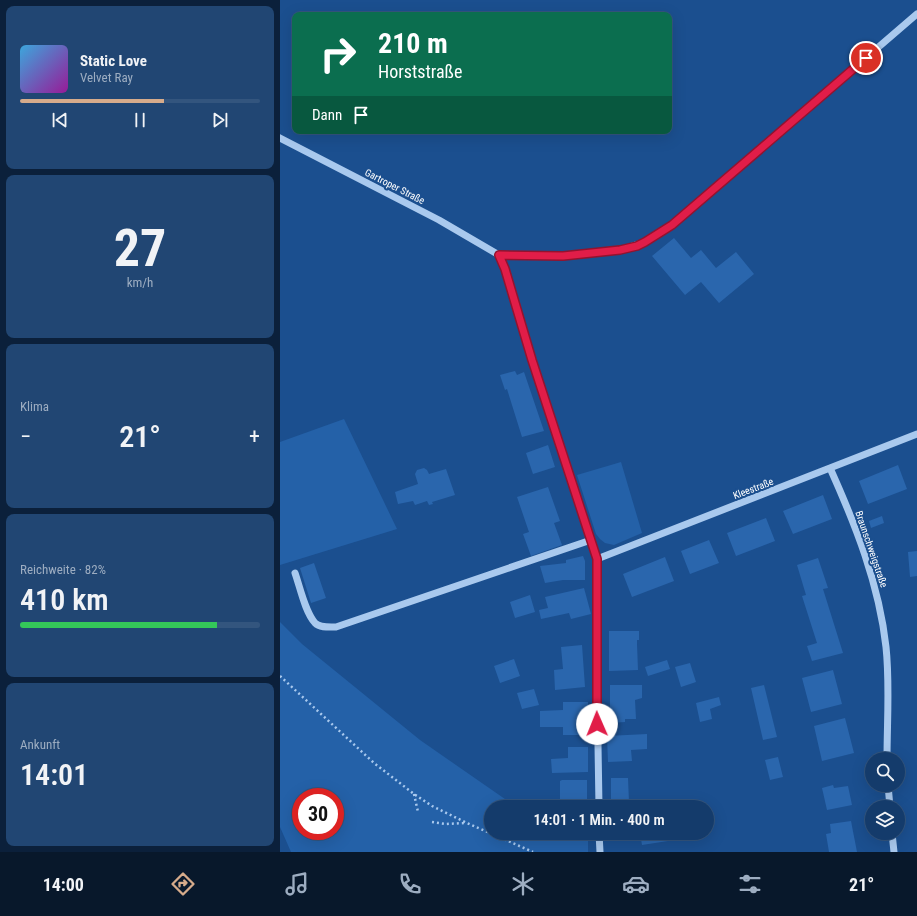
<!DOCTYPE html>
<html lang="de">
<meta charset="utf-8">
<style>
:root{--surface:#143b6b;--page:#214673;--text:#f1f3f6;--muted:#9dadc1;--line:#33557e;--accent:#d6ab8b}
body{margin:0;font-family:"Roboto Condensed",sans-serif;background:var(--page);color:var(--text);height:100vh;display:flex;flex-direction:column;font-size:15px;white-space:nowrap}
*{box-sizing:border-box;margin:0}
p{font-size:13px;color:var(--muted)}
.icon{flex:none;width:22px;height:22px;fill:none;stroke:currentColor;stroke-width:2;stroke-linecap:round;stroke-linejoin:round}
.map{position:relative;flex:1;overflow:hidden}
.drawer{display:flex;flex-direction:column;gap:6px;padding:6px;background:#0b203b;width:280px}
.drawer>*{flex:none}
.top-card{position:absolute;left:12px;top:12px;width:380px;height:122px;border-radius:8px;box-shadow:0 4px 16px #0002,0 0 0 1px var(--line);background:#0b6e4f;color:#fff;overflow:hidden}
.tools{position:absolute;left:585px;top:752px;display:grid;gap:8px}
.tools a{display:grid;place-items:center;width:40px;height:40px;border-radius:50%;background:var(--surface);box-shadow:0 4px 16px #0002,0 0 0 1px var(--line);font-size:20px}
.speed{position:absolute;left:12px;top:788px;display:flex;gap:8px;font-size:20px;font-weight:700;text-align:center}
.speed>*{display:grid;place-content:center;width:52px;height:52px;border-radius:50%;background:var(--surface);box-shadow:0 4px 16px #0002,0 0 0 1px var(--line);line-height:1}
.speed .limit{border:6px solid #d22;background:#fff;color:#111}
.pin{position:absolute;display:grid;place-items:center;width:34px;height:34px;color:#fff;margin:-17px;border:2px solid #fff;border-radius:50%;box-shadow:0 1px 4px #0007}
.me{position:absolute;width:44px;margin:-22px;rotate:359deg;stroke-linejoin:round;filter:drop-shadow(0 0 3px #0008)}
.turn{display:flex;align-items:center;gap:14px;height:84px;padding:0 20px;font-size:18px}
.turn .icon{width:52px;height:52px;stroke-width:2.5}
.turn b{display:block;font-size:28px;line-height:34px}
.then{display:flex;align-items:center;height:38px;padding:0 20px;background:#0003;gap:8px;font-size:15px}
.big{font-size:30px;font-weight:600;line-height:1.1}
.drawer .widget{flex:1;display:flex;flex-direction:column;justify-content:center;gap:6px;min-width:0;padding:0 14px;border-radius:8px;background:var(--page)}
.drawer .dial{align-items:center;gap:0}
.dial b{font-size:52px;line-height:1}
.song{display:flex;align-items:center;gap:12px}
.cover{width:48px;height:48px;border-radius:6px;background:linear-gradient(135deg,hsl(200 70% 55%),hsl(300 70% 35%))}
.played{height:4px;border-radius:2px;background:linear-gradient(90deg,var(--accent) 60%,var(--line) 60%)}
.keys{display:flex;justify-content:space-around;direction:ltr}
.heat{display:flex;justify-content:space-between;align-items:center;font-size:22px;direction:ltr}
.charge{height:6px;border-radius:3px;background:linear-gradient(90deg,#34c759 82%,var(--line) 0)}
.trip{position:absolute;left:204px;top:800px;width:230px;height:40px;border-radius:20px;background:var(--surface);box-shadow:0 4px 16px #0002,0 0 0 1px var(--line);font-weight:600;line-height:40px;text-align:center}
.menu{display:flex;height:64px;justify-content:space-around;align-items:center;background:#08182b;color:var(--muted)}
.menu .icon{width:28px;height:28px}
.menu .selected{color:var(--accent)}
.menu b{font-size:18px;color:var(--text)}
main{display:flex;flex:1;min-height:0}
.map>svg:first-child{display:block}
.green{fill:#2461a8;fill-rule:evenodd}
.building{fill:#2a66ad}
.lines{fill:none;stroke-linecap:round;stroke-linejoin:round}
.path{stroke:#a9c9ee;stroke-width:2.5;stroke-dasharray:2 3;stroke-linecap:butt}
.minor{stroke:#a9c9ee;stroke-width:7}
.route-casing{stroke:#92132f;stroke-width:10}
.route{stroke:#e11d48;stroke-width:7}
.labels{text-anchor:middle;stroke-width:4;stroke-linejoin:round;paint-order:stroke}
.street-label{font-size:10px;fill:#fff;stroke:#1b4f8f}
</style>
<main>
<section class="drawer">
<div class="widget">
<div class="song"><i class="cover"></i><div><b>Static Love</b><p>Velvet Ray</p></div></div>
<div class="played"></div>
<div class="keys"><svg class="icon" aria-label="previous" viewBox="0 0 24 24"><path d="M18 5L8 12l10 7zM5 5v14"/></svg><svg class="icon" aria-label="pause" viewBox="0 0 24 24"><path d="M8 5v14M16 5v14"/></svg><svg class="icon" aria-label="next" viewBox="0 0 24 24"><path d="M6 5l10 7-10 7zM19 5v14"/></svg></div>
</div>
<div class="widget dial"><b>27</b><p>km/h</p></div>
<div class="widget"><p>Klima</p>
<div class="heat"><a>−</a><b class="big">21°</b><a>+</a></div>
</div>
<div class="widget"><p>Reichweite · 82%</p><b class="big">410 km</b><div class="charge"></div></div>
<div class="widget"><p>Ankunft</p><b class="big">14:01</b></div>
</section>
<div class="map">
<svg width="637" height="852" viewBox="0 0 637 852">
<rect width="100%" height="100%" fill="#1b4f8f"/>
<path class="green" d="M64,419L117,529L0,565V442Z
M341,462L362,533L334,545L325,543L320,539L316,534L297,475Z
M0,622L22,644L140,740L232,804L239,807H211V833H308V852H11L0,827ZM21,797H55V831H21Z"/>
<path class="building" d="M394,238L411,258L421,250L436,268L456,252L474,274L439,303L421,282L405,295L372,256Z
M235,371L237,375L244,372L264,431L242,437L227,389L225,390L220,375Z
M268,445L275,467L253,474L246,453Z
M618,465L627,489L588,504L579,481Z
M144,468L147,470L149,474L166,469L175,495L152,502L153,504L149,505L147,501L135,505L133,501L118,504L115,492L138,484L135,474L137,470Z
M268,487L280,521L274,523L282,545L251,556L243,534L249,532L237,497Z
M543,495L552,519L513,534L503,511Z
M602,516L604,523L591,528L589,521Z
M486,518L495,541L456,556L447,533Z
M429,540L439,563L410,574L401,551Z
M637,551V576L630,577L628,552Z
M303,556L305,561V580H283L265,583L260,566L286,563V560Z
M385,557L394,581L352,597L343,574Z
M538,558L548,588L543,589L563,653L532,661L527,646L537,643L522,596L526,595L517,565Z
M34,563L46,598L31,603L20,568Z
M304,588L311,614L291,619L289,613L261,619L259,610L268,608L265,597Z
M250,595L255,612L235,618L230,602Z
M329,631H359V640H357V644L358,670L329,671Z
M302,645L305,687L275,690L274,670L283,669L281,647Z
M234,659L240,676L220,683L214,666Z
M387,660L390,669L368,676L365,667Z
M410,663L416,682L401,687L395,667Z
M553,670L562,704L531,712L522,678Z
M330,685H362V698L355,700L356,719H345V722L330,723Z
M484,685L497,737L483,740L471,688Z
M254,689L259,705L242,709L237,693Z
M439,697L441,705L430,709L432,719L420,722L416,703Z
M283,702H308V735H283V727H260V711L283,710Z
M565,718L574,753L542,761L534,726Z
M367,734V749L351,750L352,761L328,762L327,736Z
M288,747H308V772L272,773L271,759L288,758Z
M498,757L503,777L490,780L485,760Z
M331,778H348L349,802L331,803Z
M282,780H307V807H280V781Z
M553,785L554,788L568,786L572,805L547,810L542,788Z
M571,821L577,852H549L546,834L551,833L550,824Z
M360,833H400L401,839L362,845Z"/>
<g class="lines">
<path class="path" d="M0,676L94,763L134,794L152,806L187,823L253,852
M134,794L138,812
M152,822L165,824L185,823"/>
<path class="minor" d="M0,138L159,220L219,255
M219,255L225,269L252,360L317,559V682L319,807
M219,255L283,256L340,250L365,242L392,225L637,14
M550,468C576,526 599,584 606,647C610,684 607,722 607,759
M317,559L637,434
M15,573C20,587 25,612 35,623C40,628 49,627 56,627L311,540
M608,785L610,807
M319,833L320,852
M612,833L614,852"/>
</g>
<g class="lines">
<g class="route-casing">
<path id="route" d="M317,724V559L252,360L225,269L219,255L283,256L340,250L357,246L365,242L392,225L586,58"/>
</g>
<use href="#route" class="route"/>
</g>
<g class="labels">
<g class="street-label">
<text transform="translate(115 186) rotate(27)" y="4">Gartroper Straße</text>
<text transform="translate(473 488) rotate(-21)" y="4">Kleestraße</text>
<text transform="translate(592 549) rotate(71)" y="4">Braunschweigstraße</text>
</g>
</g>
</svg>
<div class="tools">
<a><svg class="icon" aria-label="search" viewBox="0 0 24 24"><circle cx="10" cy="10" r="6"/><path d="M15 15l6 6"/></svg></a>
<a><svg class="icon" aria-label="layers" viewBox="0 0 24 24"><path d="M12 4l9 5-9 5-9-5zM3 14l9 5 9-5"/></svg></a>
</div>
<div class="speed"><div class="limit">30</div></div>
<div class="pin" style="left:586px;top:58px;background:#d93025"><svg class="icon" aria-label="arrive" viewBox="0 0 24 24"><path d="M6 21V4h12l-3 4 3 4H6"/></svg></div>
<svg class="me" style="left:317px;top:724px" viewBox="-20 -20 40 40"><circle r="19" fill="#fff"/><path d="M0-13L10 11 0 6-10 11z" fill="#e11d48"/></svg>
<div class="trip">14:01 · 1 Min. · 400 m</div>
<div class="top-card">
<div class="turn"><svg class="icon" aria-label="right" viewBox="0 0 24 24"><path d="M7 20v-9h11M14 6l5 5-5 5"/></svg><div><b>210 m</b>Horststraße</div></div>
<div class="then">Dann<svg class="icon" aria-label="arrive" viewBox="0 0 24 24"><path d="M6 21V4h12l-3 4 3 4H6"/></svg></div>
</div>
</div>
</main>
<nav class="menu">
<b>14:00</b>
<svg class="icon selected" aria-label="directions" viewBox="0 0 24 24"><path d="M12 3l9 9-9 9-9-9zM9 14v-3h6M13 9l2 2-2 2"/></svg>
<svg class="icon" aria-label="music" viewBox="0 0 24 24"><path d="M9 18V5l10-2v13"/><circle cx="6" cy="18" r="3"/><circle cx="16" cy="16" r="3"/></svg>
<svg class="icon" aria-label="phone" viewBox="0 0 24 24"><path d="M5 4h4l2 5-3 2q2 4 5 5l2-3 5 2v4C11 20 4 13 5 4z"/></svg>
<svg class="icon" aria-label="climate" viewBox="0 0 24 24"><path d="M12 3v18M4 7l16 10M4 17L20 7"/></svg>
<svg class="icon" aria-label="car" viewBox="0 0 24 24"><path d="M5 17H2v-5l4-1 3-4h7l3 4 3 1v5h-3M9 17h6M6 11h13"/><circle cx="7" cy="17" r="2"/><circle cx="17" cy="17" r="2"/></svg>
<svg class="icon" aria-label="filters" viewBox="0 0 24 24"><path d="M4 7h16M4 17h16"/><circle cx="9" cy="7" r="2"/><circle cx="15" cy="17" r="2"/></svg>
<b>21°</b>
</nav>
